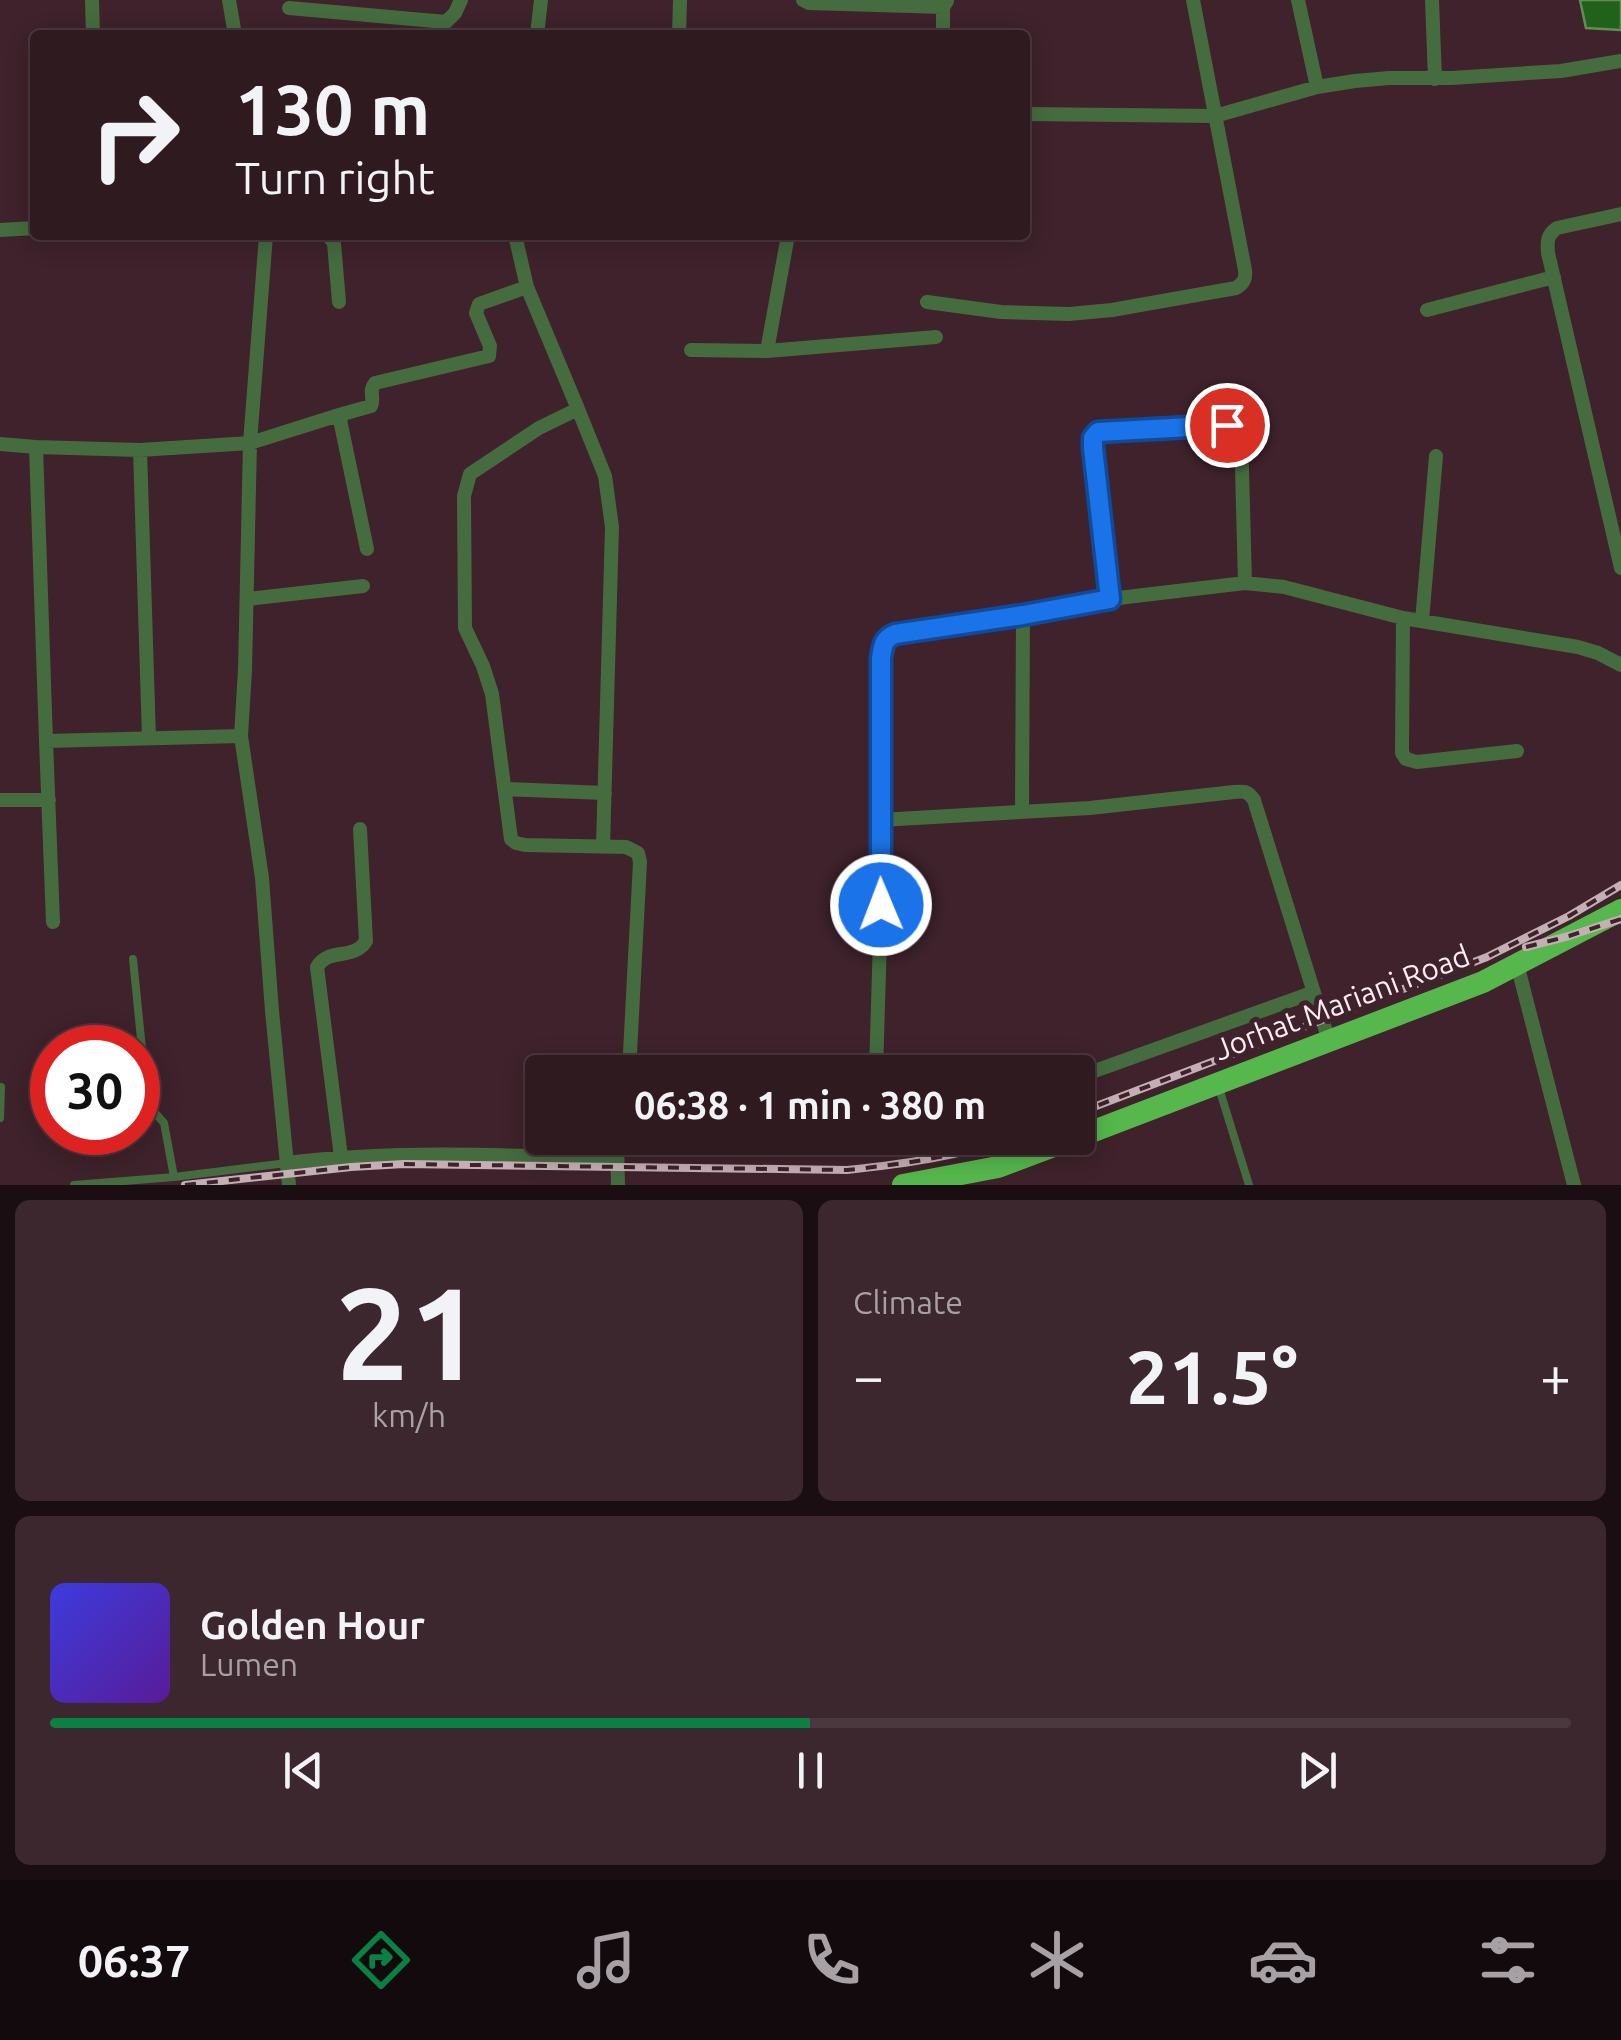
<!DOCTYPE html>
<meta charset="utf-8">
<style>
:root{--surface:#2f1a20;--page:#3b272d;--text:#f1f3f6;--muted:#a7a1a5;--line:#4a383e;--accent:#0b8043}
body{margin:0;font-family:Ubuntu,sans-serif;background:var(--page);color:var(--text);height:100vh;display:flex;flex-direction:column;font-size:38px;white-space:nowrap}
*{box-sizing:border-box;margin:0}
p{font-size:32px;color:var(--muted)}
.icon{flex:none;width:55px;height:55px;fill:none;stroke:currentColor;stroke-width:2;stroke-linecap:round;stroke-linejoin:round}
.map{position:relative;height:1185px;overflow:hidden}
.drawer{display:flex;flex-direction:column;gap:15px;padding:15px;background:#1a0e12;flex:1}
.drawer>*{flex:none}
.top-card{position:absolute;left:30px;top:30px;width:1000px;height:210px;border-radius:10px;box-shadow:0 5px 25px #0003,0 0 0 2px var(--line);background:#2f1a20;color:var(--text);overflow:hidden}
.speed{position:absolute;left:30px;top:1025px;display:flex;gap:20px;font-size:50px;font-weight:700;text-align:center}
.speed>*{display:grid;place-content:center;width:130px;height:130px;border-radius:50%;background:var(--surface);box-shadow:0 5px 25px #0003,0 0 0 2px var(--line);line-height:1}
.speed .limit{border:15px solid #d22;background:#fff;color:#111}
.pin{position:absolute;display:grid;place-items:center;width:85px;height:85px;color:#fff;margin:-42px;border:5px solid #fff;border-radius:50%;box-shadow:0 2px 10px #0007}
.me{position:absolute;width:110px;margin:-55px;rotate:359deg;stroke-linejoin:round;filter:drop-shadow(0 0 8px #0008)}
.turn{display:flex;align-items:center;gap:35px;height:210px;padding:0 40px;font-size:45px}
.turn .icon{width:130px;height:130px;stroke-width:2.5}
.turn b{display:block;font-size:70px;line-height:85px}
.big{font-size:75px;font-weight:700;line-height:1.1}
.drawer .widget{flex:1;display:flex;flex-direction:column;justify-content:center;gap:15px;min-width:0;padding:0 35px;border-radius:15px;background:var(--page)}
.drawer .dial{align-items:center;gap:0}
.dial b{font-size:130px;line-height:1}
.song{display:flex;align-items:center;gap:30px}
.cover{width:120px;height:120px;border-radius:15px;background:linear-gradient(135deg,hsl(240 70% 55%),hsl(270 70% 35%))}
.played{height:10px;border-radius:5px;background:linear-gradient(90deg,var(--accent) 50%,var(--line) 50%)}
.keys{display:flex;justify-content:space-around;direction:ltr}
.heat{display:flex;justify-content:space-between;align-items:center;font-size:55px;direction:ltr}
.drawer .tiles{flex:1;display:grid;gap:15px;grid-template-columns:1fr 1fr}
.widget:last-child{grid-column:span 2}
.trip{position:absolute;left:525px;top:1055px;width:570px;height:100px;border-radius:10px;background:var(--surface);box-shadow:0 5px 25px #0003,0 0 0 2px var(--line);font-weight:700;line-height:100px;text-align:center}
.tab-bar{display:flex;height:160px;justify-content:space-around;align-items:center;background:#130a0d;color:var(--muted)}
.tab-bar .icon{width:70px;height:70px}
.tab-bar .active{color:var(--accent)}
.tab-bar b{font-size:45px;color:var(--text)}
.map>svg:first-child{display:block}
.water{fill:#206219;stroke:#638c5a;stroke-width:2.5}
.lines{fill:none;stroke-linecap:round;stroke-linejoin:round}
.service{stroke:#446c3f;stroke-width:8}
.minor{stroke:#446c3f;stroke-width:14}
.trunk{stroke:#56b84c;stroke-width:22}
.rail-casing{stroke:#c4afb5;stroke-width:8}
.rail{stroke:#3f222b;stroke-width:4;stroke-dasharray:11;stroke-linecap:butt}
.route-casing{stroke:#114b97;stroke-width:25}
.route{stroke:#1a73e8;stroke-width:18}
.labels{text-anchor:middle;stroke-width:10;stroke-linejoin:round;paint-order:stroke}
.street-label{font-size:30px;fill:#feedf2;stroke:#3f222b}
</style>
<div class="map">
<svg width="1621" height="1185" viewBox="0 0 1621 1185">
<rect width="100%" height="100%" fill="#3f222b"/>
<path class="water" d="M1580,0H1621V30L1586,28Z"/>
<g class="lines">
<path class="service" d="M133,959L147,1099L149,1106L164,1123L174,1177
M1219,1088L1249,1185
M0,1118L1,1087
M74,1185L174,1177L287,1163"/>
<path class="minor" d="M92,0L93,35
M229,0L235,35
M803,0L809,3L943,7
M1298,0L1317,87
M1432,0L1435,79
M289,8L446,22L455,13L461,0
M537,35L541,0
M679,35L680,0
M943,35V7L947,1
M1025,114L1215,116L1317,87L1355,81L1389,78H1451L1561,71L1621,61
M1621,214L1557,228C1547,235 1547,241 1548,253L1621,568
M0,230L35,228
M266,235L250,443L245,670L241,736L262,878L272,1011L289,1185
M328,235L334,243L339,302
M515,235L527,287L578,409L539,428L470,474L464,496L465,628L483,666L492,694L511,839L516,843L525,845L626,847L638,853L640,862L629,1072
M927,302L1001,312L1069,314L1112,310L1236,288C1244,283 1246,279 1245,270L1193,0
M1427,310L1554,277
M691,350L767,351L936,337
M767,351L788,235
M578,409L605,476L612,527L603,846
M0,444L36,447L46,741L241,736
M36,447L140,450L250,443L339,415
M140,450L149,738
M367,549L339,415L371,406C375,398 368,391 375,383L489,356L490,346L476,313L479,304L527,287
M248,599L363,586
M1110,599L1093,448V438L1098,431L1104,430L1227,425L1235,427L1241,431L1245,583
M1403,618L1402,753L1406,759L1417,762L1517,751
M1422,621L1436,456
M46,741L53,922
M505,789L605,793
M0,800H49
M1022,811L1023,615
M880,820L1090,808L1234,792C1244,791 1248,791 1254,800L1329,1041
M1517,964L1574,1185
M876,1072L881,905V658C883,646 883,639 895,634L1023,615L1110,599L1245,583L1284,587L1403,618L1578,647L1598,653L1621,665
M1078,1077L1314,992
M617,1138L618,1185
M341,1157L317,967C328,947 354,961 366,941L360,829
M287,1163C397,1150 506,1155 617,1159"/>
<path class="trunk" d="M1078,1137L1483,982L1621,910
M903,1185L998,1167L1075,1138"/>
<g class="rail-casing">
<path id="rail" d="M1526,947L1569,936L1621,919
M1078,1113L1487,957L1569,916L1621,885
M185,1185L351,1167L404,1164L847,1170C902,1164 958,1157 1010,1138"/>
</g>
<use href="#rail" class="rail"/>
</g>
<g class="lines">
<g class="route-casing">
<path id="route" d="M881,905V658C883,646 883,639 895,634L1023,615L1110,599L1093,448V438L1098,432L1227,425"/>
</g>
<use href="#route" class="route"/>
</g>
<g class="labels">
<g class="street-label">
<text transform="translate(1342 1003) rotate(-21)" y="10">Jorhat Mariani Road</text>
</g>
</g>
</svg>
<div class="speed"><div class="limit">30</div></div>
<div class="pin" style="left:1227px;top:425px;background:#d93025"><svg class="icon" aria-label="arrive" viewBox="0 0 24 24"><path d="M6 21V4h12l-3 4 3 4H6"/></svg></div>
<svg class="me" style="left:881px;top:905px" viewBox="-20 -20 40 40"><circle r="17" fill="#1a73e8" stroke="#fff" stroke-width="3"/><path d="M0-11L8 9 0 5-8 9z" fill="#fff"/></svg>
<div class="trip">06:38 · 1 min · 380 m</div>
<div class="top-card">
<div class="turn"><svg class="icon" aria-label="right" viewBox="0 0 24 24"><path d="M7 20v-9h11M14 6l5 5-5 5"/></svg><div><b>130 m</b>Turn right</div></div>
</div>
</div>
<section class="drawer">
<div class="tiles">
<div class="widget dial"><b>21</b><p>km/h</p></div>
<div class="widget"><p>Climate</p>
<div class="heat"><a>−</a><b class="big">21.5°</b><a>+</a></div>
</div>
<div class="widget">
<div class="song"><i class="cover"></i><div><b>Golden Hour</b><p>Lumen</p></div></div>
<div class="played"></div>
<div class="keys"><svg class="icon" aria-label="previous" viewBox="0 0 24 24"><path d="M18 5L8 12l10 7zM5 5v14"/></svg><svg class="icon" aria-label="pause" viewBox="0 0 24 24"><path d="M8 5v14M16 5v14"/></svg><svg class="icon" aria-label="next" viewBox="0 0 24 24"><path d="M6 5l10 7-10 7zM19 5v14"/></svg></div>
</div>
</div>
</section>
<nav class="tab-bar">
<b>06:37</b>
<svg class="icon active" aria-label="directions" viewBox="0 0 24 24"><path d="M12 3l9 9-9 9-9-9zM9 14v-3h6M13 9l2 2-2 2"/></svg>
<svg class="icon" aria-label="music" viewBox="0 0 24 24"><path d="M9 18V5l10-2v13"/><circle cx="6" cy="18" r="3"/><circle cx="16" cy="16" r="3"/></svg>
<svg class="icon" aria-label="phone" viewBox="0 0 24 24"><path d="M5 4h4l2 5-3 2q2 4 5 5l2-3 5 2v4C11 20 4 13 5 4z"/></svg>
<svg class="icon" aria-label="climate" viewBox="0 0 24 24"><path d="M12 3v18M4 7l16 10M4 17L20 7"/></svg>
<svg class="icon" aria-label="car" viewBox="0 0 24 24"><path d="M5 17H2v-5l4-1 3-4h7l3 4 3 1v5h-3M9 17h6M6 11h13"/><circle cx="7" cy="17" r="2"/><circle cx="17" cy="17" r="2"/></svg>
<svg class="icon" aria-label="filters" viewBox="0 0 24 24"><path d="M4 7h16M4 17h16"/><circle cx="9" cy="7" r="2"/><circle cx="15" cy="17" r="2"/></svg>
</nav>
